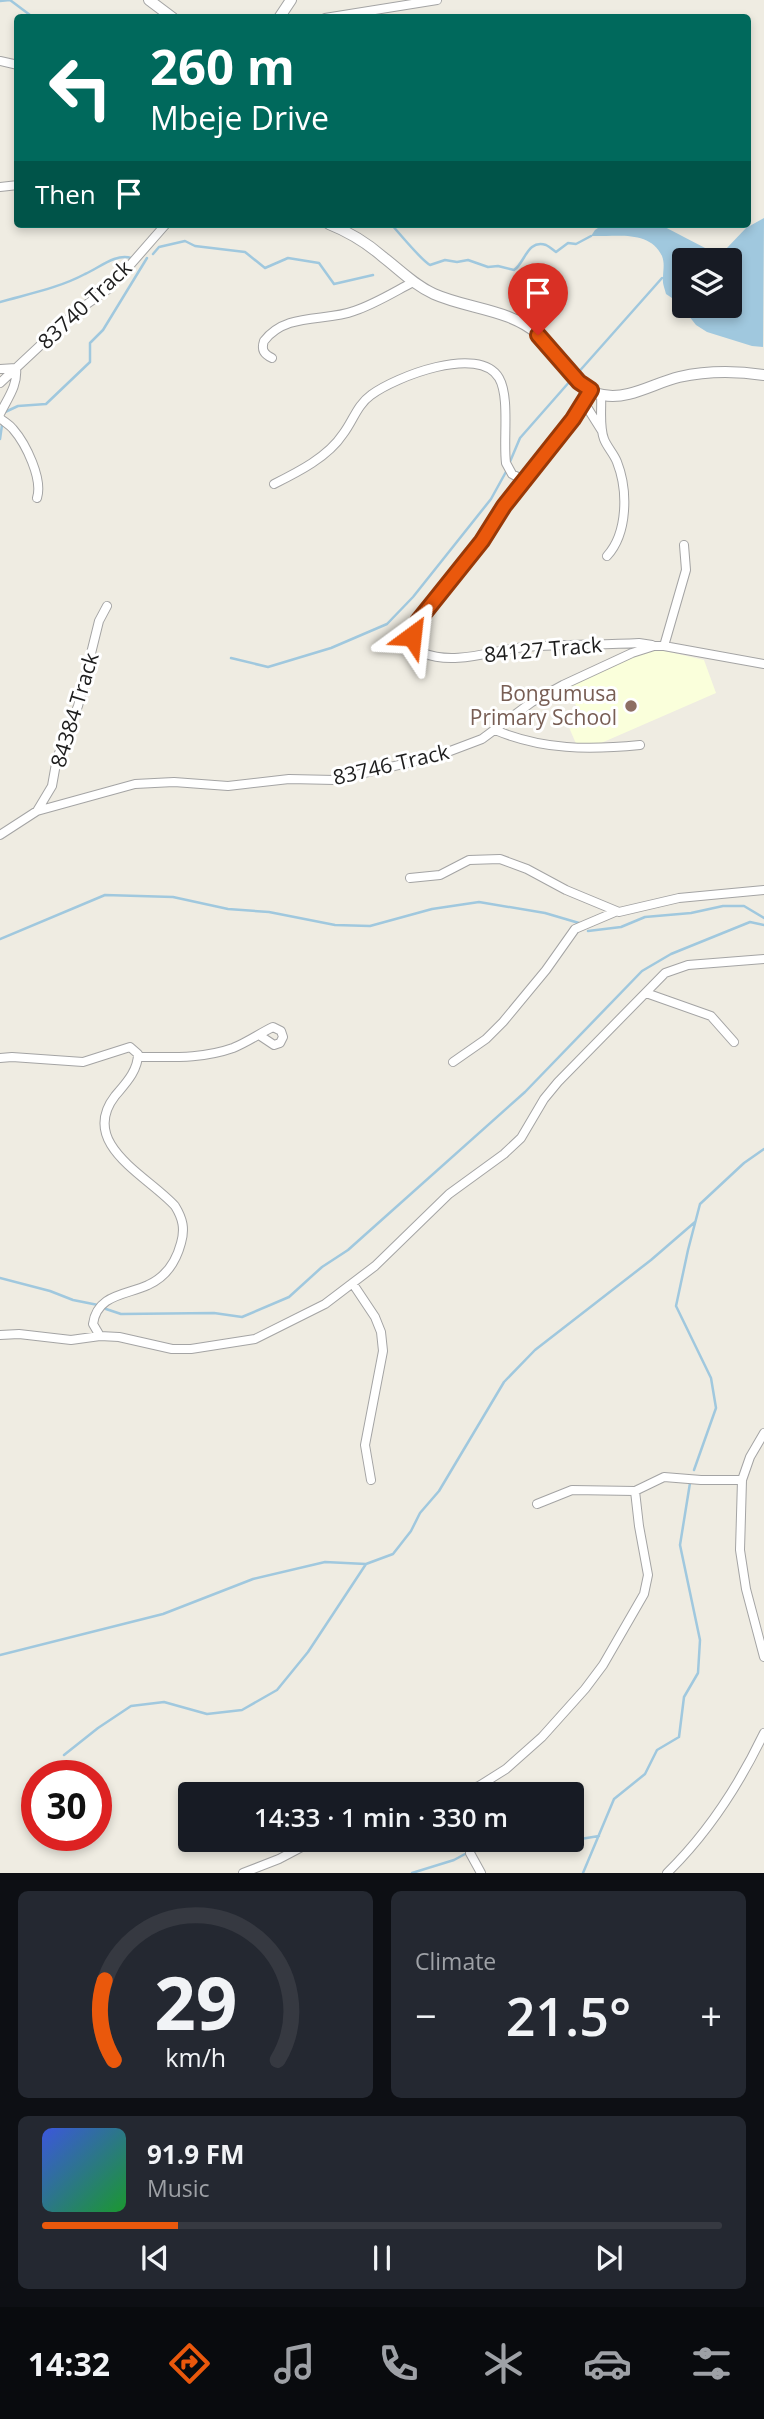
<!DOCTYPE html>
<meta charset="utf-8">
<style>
:root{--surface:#171b24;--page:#242831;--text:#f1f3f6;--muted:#9ea1a6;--line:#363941;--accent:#ea580c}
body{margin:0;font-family:"Open Sans",sans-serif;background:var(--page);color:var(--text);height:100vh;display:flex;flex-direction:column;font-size:26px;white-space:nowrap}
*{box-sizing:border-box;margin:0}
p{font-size:23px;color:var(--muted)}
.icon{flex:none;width:38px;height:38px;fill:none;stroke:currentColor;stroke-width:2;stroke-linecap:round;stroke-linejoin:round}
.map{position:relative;height:1873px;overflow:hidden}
.sheet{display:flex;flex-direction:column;gap:18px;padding:18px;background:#0d0f14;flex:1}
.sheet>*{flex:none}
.banner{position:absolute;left:14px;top:14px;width:737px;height:214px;border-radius:7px;box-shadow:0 4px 10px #0003;background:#00695c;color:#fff;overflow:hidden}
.controls{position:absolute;left:672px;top:248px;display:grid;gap:14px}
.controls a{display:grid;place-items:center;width:70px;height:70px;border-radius:7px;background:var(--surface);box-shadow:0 4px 10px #0003;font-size:35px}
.speed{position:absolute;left:21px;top:1760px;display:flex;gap:14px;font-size:35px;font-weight:700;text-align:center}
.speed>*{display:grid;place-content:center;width:91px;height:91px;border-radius:50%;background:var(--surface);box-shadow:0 4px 10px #0003;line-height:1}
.speed .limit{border:10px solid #d22;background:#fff;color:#111}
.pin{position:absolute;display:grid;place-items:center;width:60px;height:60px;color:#fff;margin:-72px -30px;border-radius:50% 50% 50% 0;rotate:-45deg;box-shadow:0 0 7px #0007}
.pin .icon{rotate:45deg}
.me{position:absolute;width:77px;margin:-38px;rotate:30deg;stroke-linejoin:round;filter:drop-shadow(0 0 5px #0008)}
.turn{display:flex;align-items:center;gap:24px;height:147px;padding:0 21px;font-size:32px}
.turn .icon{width:91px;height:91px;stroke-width:2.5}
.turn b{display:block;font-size:49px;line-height:60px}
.then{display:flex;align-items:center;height:66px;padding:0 21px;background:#0003;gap:14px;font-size:26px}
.big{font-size:52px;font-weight:600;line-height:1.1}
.sheet .tile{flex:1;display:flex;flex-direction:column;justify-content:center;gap:10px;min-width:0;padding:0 24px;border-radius:10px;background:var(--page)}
.sheet .dial{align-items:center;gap:0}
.dial svg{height:182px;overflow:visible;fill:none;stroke:var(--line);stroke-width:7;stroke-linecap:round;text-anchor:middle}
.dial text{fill:var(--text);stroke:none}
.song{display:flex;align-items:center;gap:21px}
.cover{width:84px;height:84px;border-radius:10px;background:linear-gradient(135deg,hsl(230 70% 55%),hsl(130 70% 35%))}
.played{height:7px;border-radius:4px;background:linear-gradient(90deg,var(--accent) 20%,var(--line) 20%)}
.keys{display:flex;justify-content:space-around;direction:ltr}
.heat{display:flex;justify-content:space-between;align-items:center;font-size:38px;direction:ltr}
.sheet .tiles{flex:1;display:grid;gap:18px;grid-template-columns:1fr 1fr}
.tile:last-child{grid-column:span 2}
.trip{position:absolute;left:178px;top:1782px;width:406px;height:70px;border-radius:7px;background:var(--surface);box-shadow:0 4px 10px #0003;font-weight:600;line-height:70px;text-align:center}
.dock{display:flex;height:112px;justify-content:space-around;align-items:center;background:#090b0e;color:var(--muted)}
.dock .icon{width:49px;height:49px}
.dock .on{color:var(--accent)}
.dock b{font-size:32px;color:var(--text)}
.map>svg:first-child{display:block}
.education{fill:#faffdb}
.water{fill:#a0c8de;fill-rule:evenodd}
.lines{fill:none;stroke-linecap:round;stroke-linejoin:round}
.stream{stroke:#a0c8de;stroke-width:2.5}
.minor-casing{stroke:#a4a4a4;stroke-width:10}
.tertiary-casing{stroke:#a4a4a4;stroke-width:12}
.minor{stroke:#fff;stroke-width:8}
.tertiary{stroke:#fff;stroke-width:10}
.route-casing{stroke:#983908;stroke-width:18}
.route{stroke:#ea580c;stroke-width:12}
.education-dot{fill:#8d6e63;stroke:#fff;stroke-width:2.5}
.labels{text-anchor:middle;stroke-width:6;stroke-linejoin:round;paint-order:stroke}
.street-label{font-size:21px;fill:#1d1d1d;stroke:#fff}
.education-label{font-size:21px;fill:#785e54;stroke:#fff;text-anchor:end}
</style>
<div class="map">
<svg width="764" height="1873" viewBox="0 0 764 1873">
<rect width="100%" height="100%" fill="#efece2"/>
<path class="education" d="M652,648L704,660L716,693L592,747L577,746L568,725L581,719L568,685Z"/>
<path class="water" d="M764,218L763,347L752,346L707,332L696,325L678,302L666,294C665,289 662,283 663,278C663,270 665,264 662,256C650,229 614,237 591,236L595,230L601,226L659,224L707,249L716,250L726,249L746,228ZM684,261H730V306H684Z"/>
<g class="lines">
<path class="stream" d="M0,1L10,0L34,18
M391,224C400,234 421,260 430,265L445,260L457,262L468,260L488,267L498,266L514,270C525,263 527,239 546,245C550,247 553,250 556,252L568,243L576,244L591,236
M153,254L159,247L185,241L195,246L245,252L265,268L288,258L319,263L334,284L373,275
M0,302C28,294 59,288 85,274C99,268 116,253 131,258
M576,375L662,278
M3,413L18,406L46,404L90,362V343L103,330L147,258
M0,439L2,425
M509,464L520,438L571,380
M231,658L268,667L331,648L387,624L413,597L491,499L507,470
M588,931L621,927L645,917L691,913L723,906H744L764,918
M0,939L105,895L173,897L228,909L269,912L335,925L370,926L432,909L479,902L545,913L579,923
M0,1278L50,1291L73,1300L98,1305
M106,1309L121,1314L214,1313L242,1317L289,1297L322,1267L348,1250L525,1092L642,971L671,954L750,922L764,925
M694,1470L716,1408L711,1378L676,1306L688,1250L700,1204L744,1163L764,1149
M0,1655L163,1614L253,1579L325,1562L366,1564L393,1554L411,1531L420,1513L439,1491L504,1382L535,1350L651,1260L695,1222
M64,1755L98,1728L131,1706L164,1702L207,1714L242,1710L277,1690L308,1652L366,1564
M475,1851L521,1841H568L599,1836
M412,1873L454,1860L465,1854
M583,1873L614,1799L645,1774L657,1750L679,1737L684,1697L698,1673L700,1640L680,1545L690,1483"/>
<g class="minor-casing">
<path id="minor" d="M325,18L437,0
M0,61L18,65
M0,187L18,185
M272,358C264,354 261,350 264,341C286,312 325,322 354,311C375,304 394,292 413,282
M0,369L16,368C18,386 7,399 0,414
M0,383L77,311L110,288L166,224
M591,390L573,419L504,506L482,541L418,621C412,632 408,647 423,653C455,666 493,650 525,647C563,644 601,645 639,643L652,645
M601,395C602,408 599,426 604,439C607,447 614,454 617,462C628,490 628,533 607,556
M585,404L602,431
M0,418C4,422 9,424 13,429C26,444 43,479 37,498
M274,484C298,472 328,457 343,434C353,421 357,405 371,395C395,377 479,344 499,378C510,397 503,440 506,463L512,474L525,481
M664,646L686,570L684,545
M495,730C543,750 589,750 640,745
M37,811L52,786L57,758L78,706L99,621L107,606
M0,835L37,811L135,784L174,782L228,786L289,779L335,780L437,756L482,739L532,702L563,685L632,653L654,646H664L764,664
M410,878L440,875L469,860L500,859L527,869L566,890L619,912L679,898L764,890
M646,993L711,1016L734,1042
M139,1057C171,1057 202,1059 233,1048C248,1042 260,1033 273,1027L281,1031L283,1037L280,1043L274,1045L259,1035
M0,1058L12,1057L83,1062L130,1047L138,1054C138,1071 125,1084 115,1096C78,1144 148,1176 175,1206C183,1219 185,1229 181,1243C176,1262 166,1277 148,1285C127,1295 97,1294 93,1324L100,1336
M453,1062L486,1039L503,1022L546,970L575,929L615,912
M353,1284L375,1317L381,1332L383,1351L365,1445L371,1480
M0,1335L19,1334L71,1340L100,1336L119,1337L172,1349H191L255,1339L325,1304L375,1266L449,1194L504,1154L521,1138L544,1099L558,1082L665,973L688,965L764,959
M764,1433L750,1457L742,1480L740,1550L746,1589L764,1657
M537,1504L572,1490L635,1491L664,1477L701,1480H742
M479,1786L506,1769L542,1737L585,1689L603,1665L644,1594L648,1575L639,1526L635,1491
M456,1794L479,1786L480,1794
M472,1839L470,1853L481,1873
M243,1873L279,1859L317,1839
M667,1873C707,1834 740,1783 764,1733"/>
</g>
<g class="tertiary-casing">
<path id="tertiary" d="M149,0L173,18
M279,18L291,0
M329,224C349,232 367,243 383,257C400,270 414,285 434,294C468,309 509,309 538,334C558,352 574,390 603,395C629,400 654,383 679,377C706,371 737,371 764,375"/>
</g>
<use href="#minor" class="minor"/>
<use href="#tertiary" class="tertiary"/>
</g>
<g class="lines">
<g class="route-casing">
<path id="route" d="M412,636L418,621L482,541L504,506L573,419L591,390L579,382L538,335"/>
</g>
<use href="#route" class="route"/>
</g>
<circle class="education-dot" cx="631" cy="706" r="7"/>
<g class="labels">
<g class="street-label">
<text transform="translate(85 305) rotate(-43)" y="7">83740 Track</text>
<text transform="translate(543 650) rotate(-5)" y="7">84127 Track</text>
<text transform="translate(75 710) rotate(-73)" y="7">84384 Track</text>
<text transform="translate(391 765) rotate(-13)" y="7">83746 Track</text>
</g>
<g class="education-label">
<text x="617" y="701">Bongumusa<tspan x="617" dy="24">Primary School</tspan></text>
</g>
</g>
</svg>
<div class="controls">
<a><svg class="icon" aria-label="layers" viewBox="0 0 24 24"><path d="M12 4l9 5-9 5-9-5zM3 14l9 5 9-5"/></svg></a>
</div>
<div class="speed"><div class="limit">30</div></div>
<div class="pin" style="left:538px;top:335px;background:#d93025"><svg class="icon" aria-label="arrive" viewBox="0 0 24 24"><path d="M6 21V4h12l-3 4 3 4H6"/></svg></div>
<svg class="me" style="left:412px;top:636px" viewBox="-20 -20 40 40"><path d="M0-17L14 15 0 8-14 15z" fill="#ea580c" stroke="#fff" stroke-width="4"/></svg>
<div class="trip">14:33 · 1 min · 330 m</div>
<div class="banner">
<div class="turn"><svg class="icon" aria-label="left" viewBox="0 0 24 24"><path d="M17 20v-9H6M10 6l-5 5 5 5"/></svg><div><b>260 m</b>Mbeje Drive</div></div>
<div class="then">Then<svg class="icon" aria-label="arrive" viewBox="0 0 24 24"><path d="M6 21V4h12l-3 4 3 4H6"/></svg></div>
</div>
</div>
<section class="sheet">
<div class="tiles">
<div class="tile dial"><svg viewBox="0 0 100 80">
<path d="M14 69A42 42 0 1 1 86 69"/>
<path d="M14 69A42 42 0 0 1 10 34" stroke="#ea580c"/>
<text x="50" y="56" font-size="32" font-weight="700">29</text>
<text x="50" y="72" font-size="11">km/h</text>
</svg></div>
<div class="tile"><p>Climate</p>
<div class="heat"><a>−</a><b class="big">21.5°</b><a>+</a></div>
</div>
<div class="tile">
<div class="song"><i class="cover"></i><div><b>91.9 FM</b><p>Music</p></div></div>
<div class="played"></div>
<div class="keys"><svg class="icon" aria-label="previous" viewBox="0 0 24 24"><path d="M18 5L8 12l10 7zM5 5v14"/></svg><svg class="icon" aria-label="pause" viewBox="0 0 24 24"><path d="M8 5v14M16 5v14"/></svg><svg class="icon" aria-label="next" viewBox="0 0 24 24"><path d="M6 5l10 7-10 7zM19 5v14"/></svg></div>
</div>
</div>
</section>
<nav class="dock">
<b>14:32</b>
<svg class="icon on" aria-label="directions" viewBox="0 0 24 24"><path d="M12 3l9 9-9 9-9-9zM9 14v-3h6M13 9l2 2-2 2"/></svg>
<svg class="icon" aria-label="music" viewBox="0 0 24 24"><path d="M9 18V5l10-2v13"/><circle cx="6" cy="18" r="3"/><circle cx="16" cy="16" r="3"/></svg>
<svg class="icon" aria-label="phone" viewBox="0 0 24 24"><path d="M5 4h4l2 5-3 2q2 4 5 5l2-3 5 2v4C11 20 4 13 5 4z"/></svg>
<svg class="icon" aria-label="climate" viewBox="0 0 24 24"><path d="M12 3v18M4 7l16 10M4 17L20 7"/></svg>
<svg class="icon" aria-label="car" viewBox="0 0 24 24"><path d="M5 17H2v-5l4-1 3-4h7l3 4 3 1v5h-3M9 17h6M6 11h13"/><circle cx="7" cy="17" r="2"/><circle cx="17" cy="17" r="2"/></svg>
<svg class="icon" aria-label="filters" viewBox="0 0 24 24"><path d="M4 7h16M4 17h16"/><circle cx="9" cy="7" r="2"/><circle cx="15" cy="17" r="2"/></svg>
</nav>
